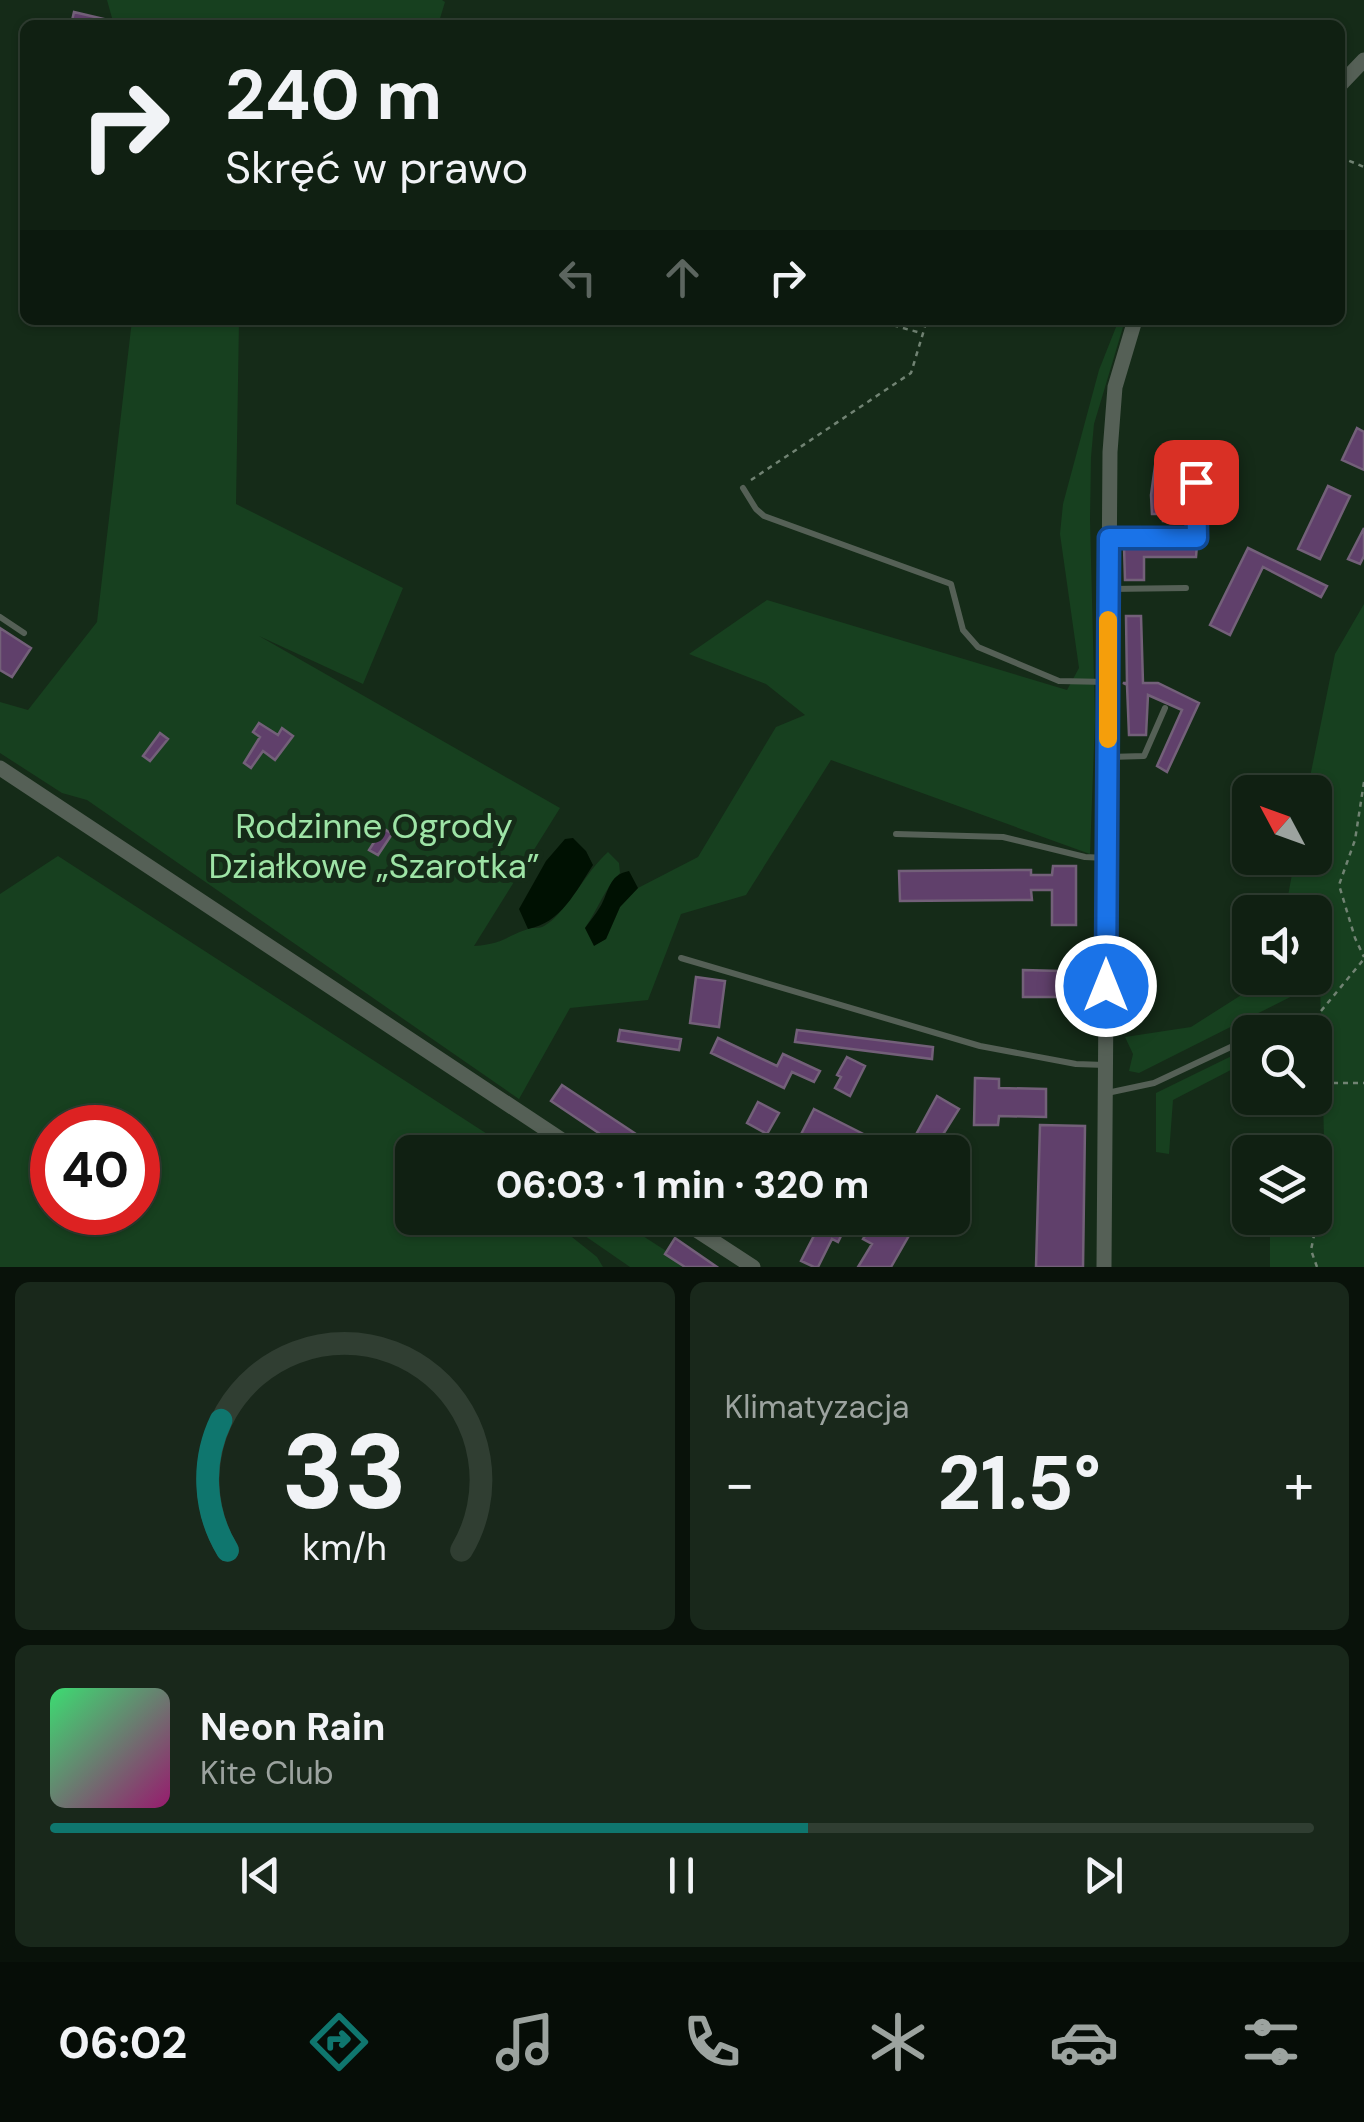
<!DOCTYPE html>
<html lang="pl">
<meta charset="utf-8">
<style>
:root{--surface:#102012;--page:#19281b;--text:#f1f3f6;--muted:#9ca39f;--line:#303e32;--accent:#0f766e}
body{margin:0;font-family:"DM Sans",sans-serif;background:var(--page);color:var(--text);height:100vh;display:flex;flex-direction:column;font-size:38px;white-space:nowrap}
*{box-sizing:border-box;margin:0}
p{font-size:32px;color:var(--muted)}
.icon{flex:none;width:55px;height:55px;fill:none;stroke:currentColor;stroke-width:2;stroke-linecap:round;stroke-linejoin:round}
.map{position:relative;height:1267px;overflow:hidden}
.details{display:flex;flex-direction:column;gap:15px;padding:15px;background:#09120a;flex:1}
.details>*{flex:none}
.guide{position:absolute;left:20px;top:20px;width:1325px;height:305px;border-radius:15px;box-shadow:0 2px 8px #0004,0 0 0 2px var(--line);background:#102012;color:var(--text);overflow:hidden}
.needle{width:65px;rotate:311deg}
.buttons{position:absolute;left:1232px;top:775px;display:grid;gap:20px}
.buttons a{display:grid;place-items:center;width:100px;height:100px;border-radius:15px;background:var(--surface);box-shadow:0 2px 8px #0004,0 0 0 2px var(--line);font-size:50px}
.speed{position:absolute;left:30px;top:1105px;display:flex;gap:20px;font-size:50px;font-weight:700;text-align:center}
.speed>*{display:grid;place-content:center;width:130px;height:130px;border-radius:50%;background:var(--surface);box-shadow:0 2px 8px #0004,0 0 0 2px var(--line);line-height:1}
.speed .limit{border:15px solid #d22;background:#fff;color:#111}
.pin{position:absolute;display:grid;place-items:center;width:85px;height:85px;color:#fff;margin:-42px;border-radius:20px;box-shadow:0 5px 15px #0006}
.me{position:absolute;width:110px;margin:-55px;rotate:0deg;stroke-linejoin:round;filter:drop-shadow(0 0 8px #0008)}
.turn{display:flex;align-items:center;gap:35px;height:210px;padding:0 40px;font-size:45px}
.turn .icon{width:130px;height:130px;stroke-width:2.5}
.turn b{display:block;font-size:70px;line-height:85px}
.lanes{display:flex;align-items:center;height:95px;padding:0 40px;background:#0003;justify-content:center;gap:50px;direction:ltr}
.lanes .off{opacity:.35}
.big{font-size:75px;font-weight:700;line-height:1.1}
.details .card{flex:1;display:flex;flex-direction:column;justify-content:center;gap:15px;min-width:0;padding:0 35px;border-radius:15px;background:var(--page)}
.details .dial{align-items:center;gap:0}
.dial svg{height:260px;overflow:visible;fill:none;stroke:var(--line);stroke-width:7;stroke-linecap:round;text-anchor:middle}
.dial text{fill:var(--text);stroke:none}
.song{display:flex;align-items:center;gap:30px}
.cover{width:120px;height:120px;border-radius:15px;background:linear-gradient(135deg,hsl(140 70% 55%),hsl(320 70% 35%))}
.played{height:10px;border-radius:5px;background:linear-gradient(90deg,var(--accent) 60%,var(--line) 60%)}
.keys{display:flex;justify-content:space-around;direction:ltr}
.heat{display:flex;justify-content:space-between;align-items:center;font-size:55px;direction:ltr}
.details .tiles{flex:1;display:grid;gap:15px;grid-template-columns:1fr 1fr}
.card:last-child{grid-column:span 2}
.trip{position:absolute;left:395px;top:1135px;width:575px;height:100px;border-radius:15px;background:var(--surface);box-shadow:0 2px 8px #0004,0 0 0 2px var(--line);font-weight:700;line-height:100px;text-align:center}
.menu{display:flex;height:160px;justify-content:space-around;align-items:center;background:#060d07;color:var(--muted)}
.menu .icon{width:70px;height:70px}
.menu .active{color:var(--accent)}
.menu b{font-size:45px;color:var(--text)}
.map>svg:first-child{display:block}
.green{fill:#17401f;fill-rule:evenodd}
.water{fill:#001102}
.building{fill:#60406b;stroke:#736079;stroke-width:2.5}
.lines{fill:none;stroke-linecap:round;stroke-linejoin:round}
.path{stroke:#718373;stroke-width:2.5;stroke-dasharray:5 5;stroke-linecap:butt}
.service{stroke:#556056;stroke-width:6}
.tertiary{stroke:#556056;stroke-width:15}
.route-casing{stroke:#114b97;stroke-width:25}
.route{stroke:#1a73e8;stroke-width:18}
.slow{stroke:#f59e0b;stroke-width:18}
.labels{text-anchor:middle;stroke-width:10;stroke-linejoin:round;paint-order:stroke}
.park-label{font-size:35px;fill:#9ee4a6;stroke:#152b18}
</style>
<div class="map">
<svg width="1364" height="1267" viewBox="0 0 1364 1267">
<rect width="100%" height="100%" fill="#152b18"/>
<path class="green" d="M107,0H442L445,2L438,25H114Z
M132,320H239L236,504L403,588L363,684L259,636L560,808L474,946C504,944 504,937 528,929C533,927 539,929 544,926C565,915 587,870 608,852L619,863L620,873C605,888 598,909 585,928L594,945L606,939L620,907L638,888L698,857L776,727L805,715L766,684L689,654L767,600L1067,690L1079,668L1060,534L1063,504L1099,370L1118,322L1123,327L1094,424L1091,457L1090,520L1095,719L1090,854L831,760L746,895L681,914L648,1000L570,1008L519,1099L87,800L62,793L0,753V702L28,710L97,622Z
M1364,604V1267H1270V1218L1326,1216L1320,982L1139,1073L1129,1071L1133,1054L1125,1037L1191,1027L1268,978H1315V912H1285L1295,858H1315V792H1307L1335,654Z
M58,856L515,1152H412V1218H548L597,1257L603,1267H0V894ZM52,1128H138V1212H52Z
M1250,1047V1060L1173,1100L1169,1154L1156,1152V1093Z
M559,1218H615L691,1267H630Z"/>
<path class="water" d="M573,838L586,851L593,865C576,891 561,923 528,929L519,909L546,861L565,839Z
M629,871L638,888L620,907L606,939L594,946L585,928C590,921 596,914 600,907C609,892 608,875 629,871Z"/>
<path class="building" d="M74,12L112,21L111,25H71Z
M1357,428L1364,432V470L1342,460Z
M1155,466L1177,470V478H1181L1180,514L1172,521H1163V514H1152L1151,495Z
M1328,486L1350,496L1320,559L1298,549Z
M1364,528V556L1360,564L1348,559Z
M1197,545L1196,557H1144V580H1125L1124,546Z
M1248,548L1327,586L1321,597L1263,567L1230,635L1210,625Z
M1126,616H1141L1143,683H1158L1199,703L1167,772L1157,766L1182,710L1148,695L1146,735H1129L1127,685L1123,683H1127Z
M0,628L31,648L12,677L0,670Z
M259,723L278,735L282,728L293,736L275,760L263,751L251,768L244,763L260,737L253,732Z
M160,733L168,739L150,761L143,756Z
M383,828L392,834L378,855L369,850Z
M1053,866H1076V925H1052V890H1031L1032,900L900,901L899,871L1031,870V875H1052Z
M1023,970L1060,971L1058,997H1023Z
M696,977L725,981L719,1027L690,1023Z
M620,1030L681,1039L679,1050L618,1041Z
M797,1030L933,1047L932,1059L795,1042Z
M718,1038L777,1066L783,1054L820,1071L814,1082L792,1072L784,1088L711,1053Z
M847,1057L865,1066L850,1096L835,1088L841,1077L837,1075Z
M975,1078L999,1079V1088L1046,1089V1117L999,1116L998,1125H974Z
M562,1085L648,1142L664,1152H627L551,1101Z
M937,1096L959,1109L932,1152L912,1142Z
M758,1102L779,1113L767,1134L747,1123Z
M814,1109L899,1152H792Z
M1040,1125L1085,1126L1083,1267H1036Z
M761,1218H781L772,1234L756,1226Z
M823,1218H850L838,1242L832,1239L818,1267H814L801,1261Z
M876,1218H919L891,1267H858L872,1244L863,1239Z
M675,1238L717,1267H685L665,1254Z"/>
<g class="lines">
<path class="path" d="M1340,157L1364,167
M874,320L921,333
M751,480L911,373L927,320
M1364,782L1355,840L1339,885L1355,938L1364,957
M1321,1011L1364,959
M1323,1083H1364
M1317,1267L1311,1250L1318,1216"/>
<path class="service" d="M743,488L756,509L764,516L951,584L963,630L978,647L1059,681L1107,682
M1111,538H1197L1196,482
M1110,589L1186,588
M0,617L24,633
M1109,757L1144,756L1165,708
M896,834L1003,837L1085,857L1106,858
M681,958L980,1046L1076,1064L1105,1065
M1261,1032L1275,1026
M1107,1093L1154,1083L1250,1038"/>
<path class="tertiary" d="M1340,85L1364,60
M0,768L580,1152
M678,1218L753,1267
M1104,1267L1110,452L1115,387L1135,320"/>
</g>
<g class="lines">
<g class="route-casing">
<path id="route" d="M1106,986L1109,538H1197L1196,482"/>
</g>
<use href="#route" class="route"/>
<path class="slow" d="M1108,739V620"/>
</g>
<g class="labels">
<g class="park-label">
<text x="374" y="838">Rodzinne Ogrody<tspan x="374" dy="40">Działkowe „Szarotka”</tspan></text>
</g>
</g>
</svg>
<div class="buttons">
<a><svg class="needle" viewBox="-14 -14 28 28"><path d="M0-13l5 13h-10z" fill="#e53935"/><path d="M0 13l5-13h-10z" fill="#9ca39f"/></svg></a>
<a><svg class="icon" aria-label="sound" viewBox="0 0 24 24"><path d="M4 9h4l5-4v14l-5-4H4zM17 9q2 3 0 6"/></svg></a>
<a><svg class="icon" aria-label="search" viewBox="0 0 24 24"><circle cx="10" cy="10" r="6"/><path d="M15 15l6 6"/></svg></a>
<a><svg class="icon" aria-label="layers" viewBox="0 0 24 24"><path d="M12 4l9 5-9 5-9-5zM3 14l9 5 9-5"/></svg></a>
</div>
<div class="speed"><div class="limit">40</div></div>
<div class="pin" style="left:1196px;top:482px;background:#d93025"><svg class="icon" aria-label="arrive" viewBox="0 0 24 24"><path d="M6 21V4h12l-3 4 3 4H6"/></svg></div>
<svg class="me" style="left:1106px;top:986px" viewBox="-20 -20 40 40"><circle r="17" fill="#1a73e8" stroke="#fff" stroke-width="3"/><path d="M0-11L8 9 0 5-8 9z" fill="#fff"/></svg>
<div class="trip">06:03 · 1 min · 320 m</div>
<div class="guide">
<div class="turn"><svg class="icon" aria-label="right" viewBox="0 0 24 24"><path d="M7 20v-9h11M14 6l5 5-5 5"/></svg><div><b>240 m</b>Skręć w prawo</div></div>
<div class="lanes"><svg class="icon off" aria-label="left" viewBox="0 0 24 24"><path d="M17 20v-9H6M10 6l-5 5 5 5"/></svg><svg class="icon off" aria-label="ahead" viewBox="0 0 24 24"><path d="M12 20V5M6 11l6-6 6 6"/></svg><svg class="icon" aria-label="right" viewBox="0 0 24 24"><path d="M7 20v-9h11M14 6l5 5-5 5"/></svg></div>
</div>
</div>
<section class="details">
<div class="tiles">
<div class="card dial"><svg viewBox="0 0 100 80">
<path d="M14 69A42 42 0 1 1 86 69"/>
<path d="M14 69A42 42 0 0 1 12 29" stroke="#0f766e"/>
<text x="50" y="56" font-size="32" font-weight="700">33</text>
<text x="50" y="72" font-size="11">km/h</text>
</svg></div>
<div class="card"><p>Klimatyzacja</p>
<div class="heat"><a>−</a><b class="big">21.5°</b><a>+</a></div>
</div>
<div class="card">
<div class="song"><i class="cover"></i><div><b>Neon Rain</b><p>Kite Club</p></div></div>
<div class="played"></div>
<div class="keys"><svg class="icon" aria-label="previous" viewBox="0 0 24 24"><path d="M18 5L8 12l10 7zM5 5v14"/></svg><svg class="icon" aria-label="pause" viewBox="0 0 24 24"><path d="M8 5v14M16 5v14"/></svg><svg class="icon" aria-label="next" viewBox="0 0 24 24"><path d="M6 5l10 7-10 7zM19 5v14"/></svg></div>
</div>
</div>
</section>
<nav class="menu">
<b>06:02</b>
<svg class="icon active" aria-label="directions" viewBox="0 0 24 24"><path d="M12 3l9 9-9 9-9-9zM9 14v-3h6M13 9l2 2-2 2"/></svg>
<svg class="icon" aria-label="music" viewBox="0 0 24 24"><path d="M9 18V5l10-2v13"/><circle cx="6" cy="18" r="3"/><circle cx="16" cy="16" r="3"/></svg>
<svg class="icon" aria-label="phone" viewBox="0 0 24 24"><path d="M5 4h4l2 5-3 2q2 4 5 5l2-3 5 2v4C11 20 4 13 5 4z"/></svg>
<svg class="icon" aria-label="climate" viewBox="0 0 24 24"><path d="M12 3v18M4 7l16 10M4 17L20 7"/></svg>
<svg class="icon" aria-label="car" viewBox="0 0 24 24"><path d="M5 17H2v-5l4-1 3-4h7l3 4 3 1v5h-3M9 17h6M6 11h13"/><circle cx="7" cy="17" r="2"/><circle cx="17" cy="17" r="2"/></svg>
<svg class="icon" aria-label="filters" viewBox="0 0 24 24"><path d="M4 7h16M4 17h16"/><circle cx="9" cy="7" r="2"/><circle cx="15" cy="17" r="2"/></svg>
</nav>
